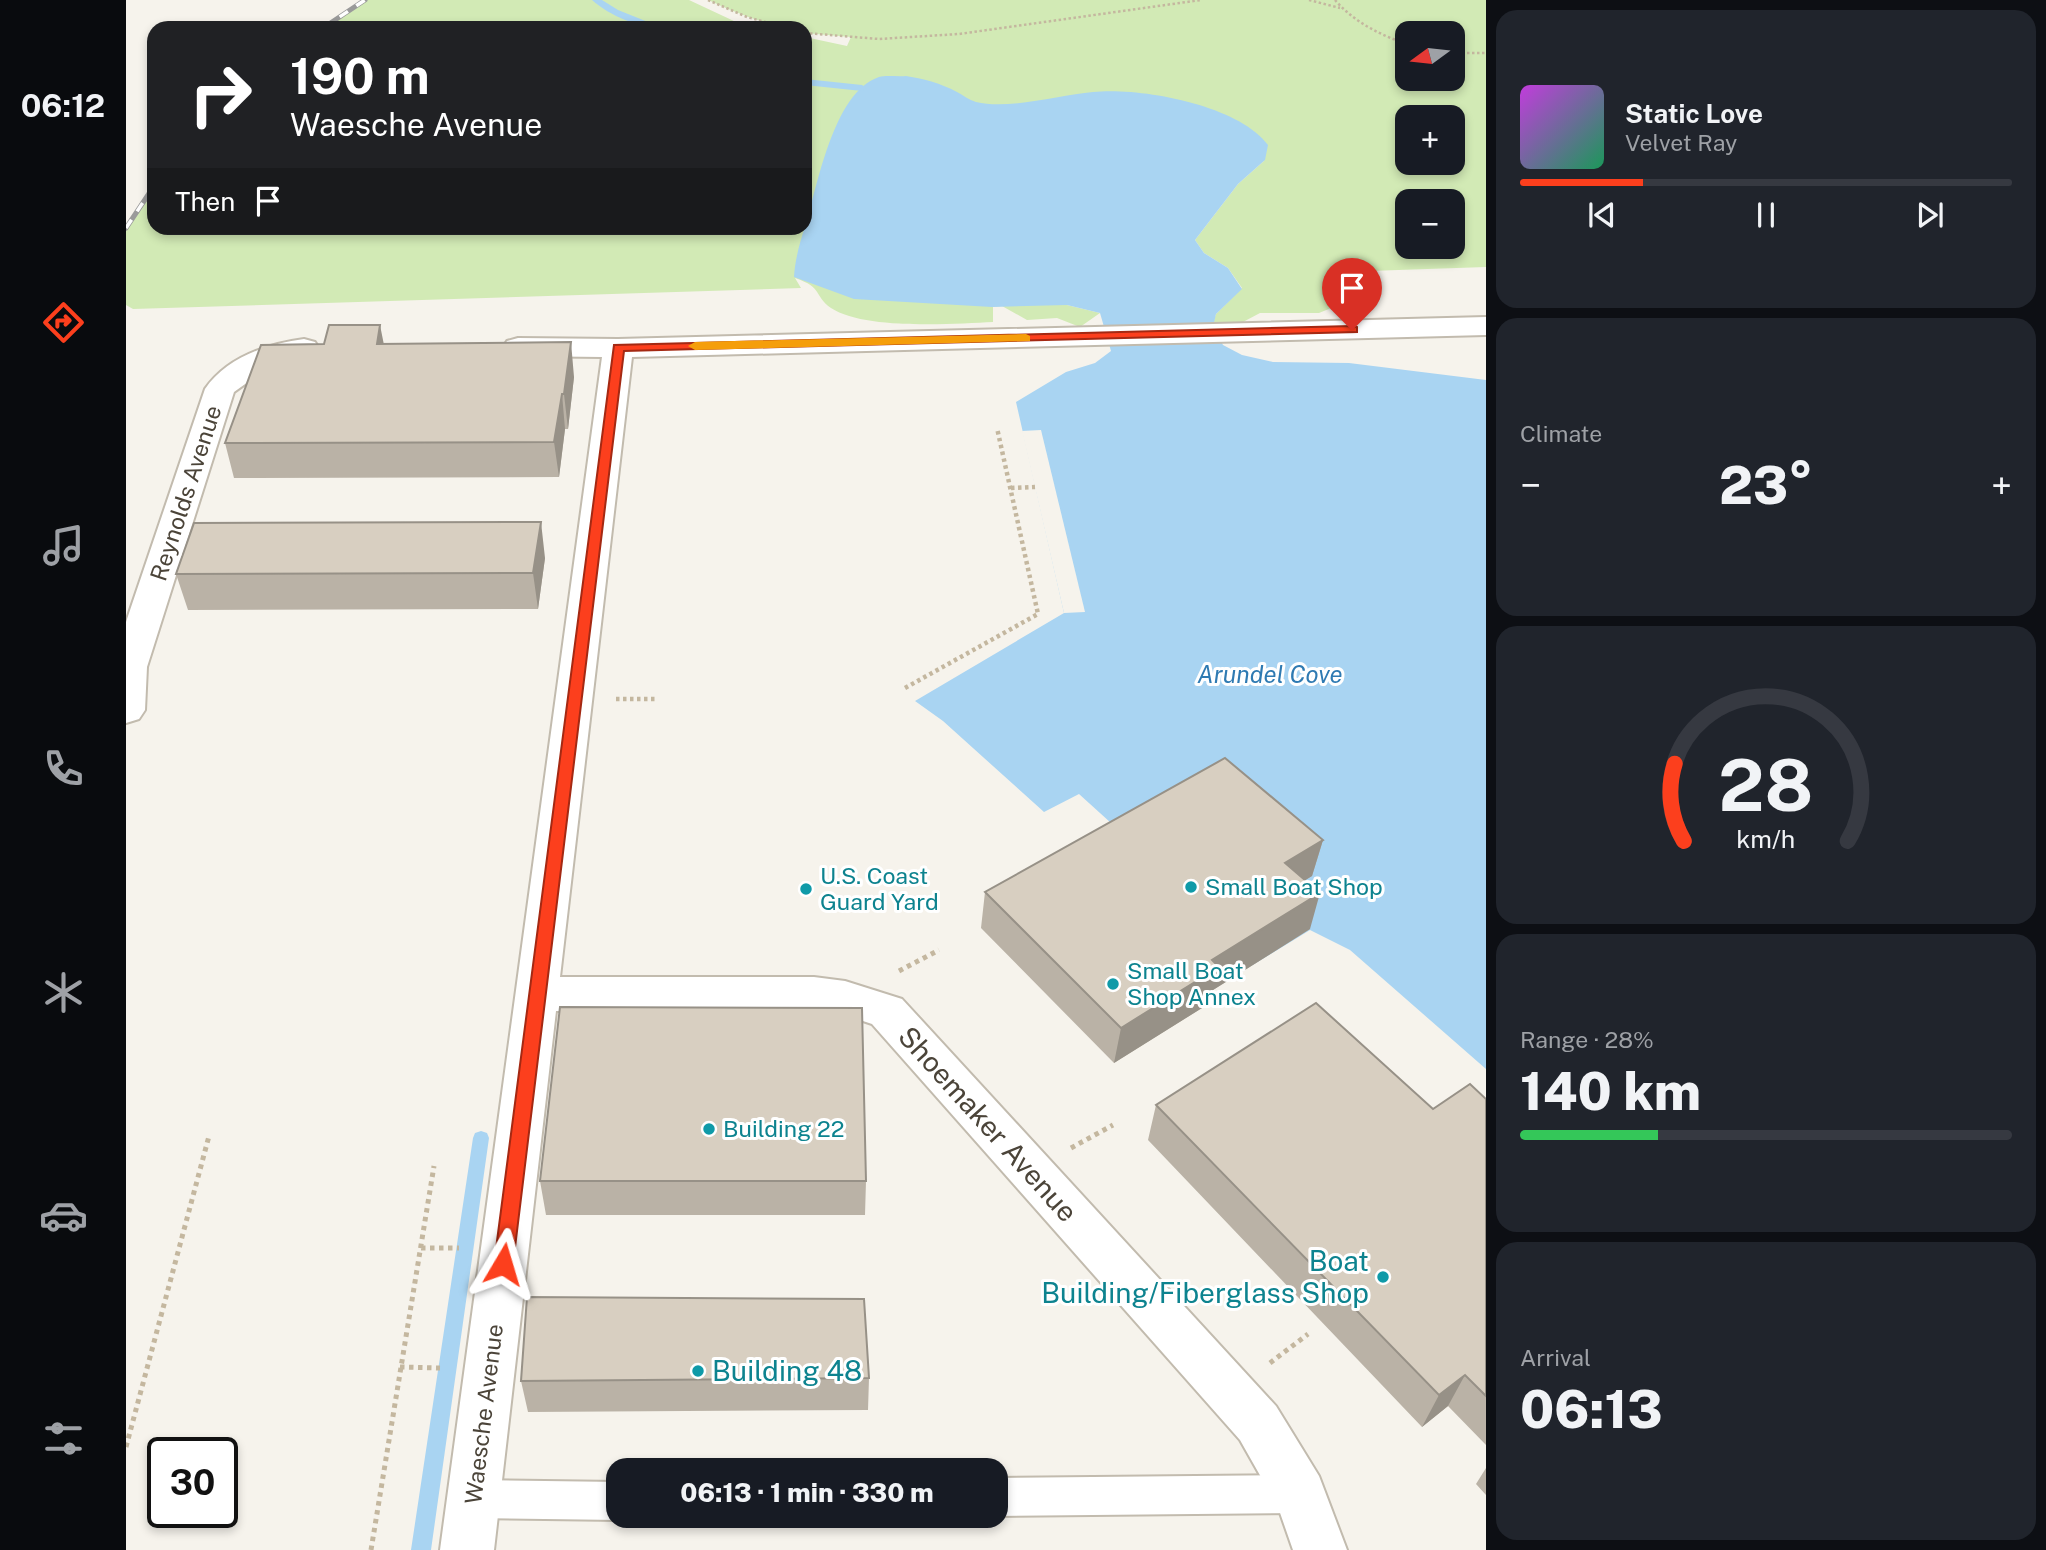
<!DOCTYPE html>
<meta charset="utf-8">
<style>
:root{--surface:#171b24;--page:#20242c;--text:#f1f3f6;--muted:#9ea1a6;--line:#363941;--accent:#fc3f1d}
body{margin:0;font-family:"Public Sans",sans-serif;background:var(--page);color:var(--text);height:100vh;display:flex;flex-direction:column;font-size:26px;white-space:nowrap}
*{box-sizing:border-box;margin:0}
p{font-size:23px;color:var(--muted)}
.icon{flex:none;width:38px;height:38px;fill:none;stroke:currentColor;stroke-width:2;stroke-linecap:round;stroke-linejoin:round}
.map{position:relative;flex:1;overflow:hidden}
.details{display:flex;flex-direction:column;gap:10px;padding:10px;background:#0d0f14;width:560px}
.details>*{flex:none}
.banner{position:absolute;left:21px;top:21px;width:665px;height:214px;border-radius:21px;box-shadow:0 4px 10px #0003;background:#202124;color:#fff;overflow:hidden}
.needle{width:46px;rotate:255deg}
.tools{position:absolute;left:1269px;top:21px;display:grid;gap:14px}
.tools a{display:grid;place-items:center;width:70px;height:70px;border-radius:14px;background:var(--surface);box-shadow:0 4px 10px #0003;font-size:35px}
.speed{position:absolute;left:21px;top:1437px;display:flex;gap:14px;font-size:35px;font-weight:700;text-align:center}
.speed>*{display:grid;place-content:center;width:91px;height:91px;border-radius:50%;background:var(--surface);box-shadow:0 4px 10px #0003;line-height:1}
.speed .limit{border:4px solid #111;border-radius:10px;background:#fff;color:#111}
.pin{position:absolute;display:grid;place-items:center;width:60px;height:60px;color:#fff;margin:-72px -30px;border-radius:50% 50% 50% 0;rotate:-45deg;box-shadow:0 0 7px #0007}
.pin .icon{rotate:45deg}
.me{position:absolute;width:77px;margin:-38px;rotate:7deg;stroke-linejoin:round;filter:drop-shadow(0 0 5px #0008)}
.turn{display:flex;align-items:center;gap:24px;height:147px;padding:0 28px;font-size:32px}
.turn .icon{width:91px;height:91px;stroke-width:2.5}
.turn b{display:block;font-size:49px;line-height:60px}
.then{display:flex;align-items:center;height:66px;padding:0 28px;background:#0003;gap:14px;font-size:26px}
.big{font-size:52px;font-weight:800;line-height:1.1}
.details .tile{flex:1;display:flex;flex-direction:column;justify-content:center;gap:10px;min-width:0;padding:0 24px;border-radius:21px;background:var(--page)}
.details .dial{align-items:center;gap:0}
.dial svg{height:182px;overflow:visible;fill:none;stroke:var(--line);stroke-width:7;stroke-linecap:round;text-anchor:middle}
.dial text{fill:var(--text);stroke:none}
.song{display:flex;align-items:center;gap:21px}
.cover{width:84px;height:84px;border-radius:10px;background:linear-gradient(135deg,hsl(290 70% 55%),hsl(150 70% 35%))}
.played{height:7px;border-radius:4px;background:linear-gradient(90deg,var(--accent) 25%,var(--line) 25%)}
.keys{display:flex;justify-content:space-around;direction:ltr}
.heat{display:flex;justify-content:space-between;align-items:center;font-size:38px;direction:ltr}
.charge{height:10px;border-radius:5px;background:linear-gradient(90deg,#34c759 28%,var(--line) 0)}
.trip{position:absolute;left:480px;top:1458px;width:402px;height:70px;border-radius:21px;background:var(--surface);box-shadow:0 4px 10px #0003;font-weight:800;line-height:70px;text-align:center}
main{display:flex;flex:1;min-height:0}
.menu{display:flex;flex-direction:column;width:126px;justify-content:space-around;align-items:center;background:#090b0e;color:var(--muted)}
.menu .icon{width:49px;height:49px}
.menu .current{color:var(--accent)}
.menu b{font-size:32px;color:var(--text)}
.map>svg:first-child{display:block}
.green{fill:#d2eab5;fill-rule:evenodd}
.water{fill:#a9d4f2}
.pier{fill:#f6f3ec}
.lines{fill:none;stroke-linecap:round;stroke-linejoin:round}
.stream{fill:#a9d4f2;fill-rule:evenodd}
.service-casing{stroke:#c2bbae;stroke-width:4}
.minor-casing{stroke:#c2bbae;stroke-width:4}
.path-far2{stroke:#c4b79f;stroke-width:2.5;stroke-dasharray:2.5 2.5;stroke-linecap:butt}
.path-far1{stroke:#c4b79f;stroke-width:4.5;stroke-dasharray:3.5 3.5;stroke-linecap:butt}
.path{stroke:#c4b79f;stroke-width:5;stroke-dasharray:4.5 4.5;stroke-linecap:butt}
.service{fill:#fff;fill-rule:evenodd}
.minor{fill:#fff;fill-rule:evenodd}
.rail-casing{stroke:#9a9a9a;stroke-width:5}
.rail{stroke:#fff;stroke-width:3.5;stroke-dasharray:10;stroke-linecap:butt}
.wall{fill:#bab2a6}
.shaded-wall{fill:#979187}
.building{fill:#d8cfc1;stroke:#979187;stroke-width:2}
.route{fill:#fc3f1d;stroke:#a42913;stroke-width:2}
.slow{fill:#f59e0b}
.culture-dot{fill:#0f9aa8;stroke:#fff;stroke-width:2.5}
.labels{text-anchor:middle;stroke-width:6;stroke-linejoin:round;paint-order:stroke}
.street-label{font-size:23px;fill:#4b4439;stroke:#fff}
.culture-label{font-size:23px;fill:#0d838f;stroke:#fff;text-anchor:start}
.water-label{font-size:24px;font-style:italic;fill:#2e7ab2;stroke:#fff}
.near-street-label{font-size:28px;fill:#4b4439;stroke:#fff}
.near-culture-label{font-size:28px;fill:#0d838f;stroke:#fff;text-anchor:end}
</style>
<main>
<nav class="menu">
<b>06:12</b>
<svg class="icon current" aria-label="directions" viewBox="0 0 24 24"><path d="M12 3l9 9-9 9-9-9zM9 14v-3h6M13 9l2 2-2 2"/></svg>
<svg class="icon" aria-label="music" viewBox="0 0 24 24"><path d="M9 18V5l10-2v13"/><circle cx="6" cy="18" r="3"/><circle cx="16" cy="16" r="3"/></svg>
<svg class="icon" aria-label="phone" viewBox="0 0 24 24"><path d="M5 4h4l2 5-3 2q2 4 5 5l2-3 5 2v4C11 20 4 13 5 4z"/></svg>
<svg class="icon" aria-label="climate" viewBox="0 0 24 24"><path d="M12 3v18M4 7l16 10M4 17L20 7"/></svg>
<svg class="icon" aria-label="car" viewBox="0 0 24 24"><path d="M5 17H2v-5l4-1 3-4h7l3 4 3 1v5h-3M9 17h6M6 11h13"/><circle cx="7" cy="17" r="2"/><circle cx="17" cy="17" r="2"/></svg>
<svg class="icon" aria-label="filters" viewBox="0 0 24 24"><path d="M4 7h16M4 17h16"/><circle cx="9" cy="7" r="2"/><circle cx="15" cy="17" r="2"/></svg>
</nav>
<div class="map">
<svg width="1360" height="1550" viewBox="0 0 1360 1550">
<rect width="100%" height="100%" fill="#f6f3ec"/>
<path class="green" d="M239,0H563L610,22L638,28H197Z
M582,0H1360V267L1243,271L1210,306L1193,313H1134L1117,322L1087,323L1090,314L1116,288L1102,268L1078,253L1069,240L1112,184L1139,160L914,305H941L974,313L954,327L931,318L901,320L876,306L867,307V322C827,324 738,330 705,308C687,295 698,288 669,278L675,288L7,309L0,305V228L28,186V228H679V37L721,46L725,37L679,33V28C644,28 613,14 582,0ZM1281,33H1326V79H1281ZM1281,117H1326V163H1281ZM1281,201H1326V247H1281Z"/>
<path class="water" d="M780,76C799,79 814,83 831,92C837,95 843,100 850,102C883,110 933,95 967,92C1015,87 1113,105 1142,145L1139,160L1112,184L1069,240L1078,253L1102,268L1116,289L1090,314L1087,327L1097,345L1116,355L1147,362L1223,363L1360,380V1069L1224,950L1184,930L1125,966L1006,842L953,794L918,812L817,721L789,701L938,613L890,402L940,372L969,363L985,351L974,313L941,305L866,307L728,299L668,277C669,260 674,241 679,227C691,188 707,92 753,77C760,75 772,77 780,76Z"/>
<path class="pier" d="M915,430L959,612L938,613L896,431Z"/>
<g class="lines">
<path class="stream" d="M466,0H476L492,10L537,28C513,28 484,16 466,0Z
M679,79L736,85L741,88L736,91L679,85Z
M355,1131L361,1133L363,1138L305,1550H285L347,1138L349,1133Z"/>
<g class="service-casing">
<path id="service" d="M1174,1475L1188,1481L1193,1494L1188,1507L1174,1513L870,1516H869L870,1478Z
M347,1480L492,1482V1516H503L492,1520L347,1518L333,1512L328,1499L333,1486Z"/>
</g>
<g class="minor-casing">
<path id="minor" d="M1360,317V335L506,357L434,977H688L719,981L776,999L1150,1406L1193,1476L1221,1550H1167L1152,1507L1114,1440L746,1024L719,1015L688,1011H430L368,1550H314L476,357L392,356L381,353L377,347L381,341L392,338L492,339Z
M178,339L189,342L193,348L189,354L143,367L108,392L21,667L19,710L13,719L0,723V622L79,389C101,357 141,344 178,339Z"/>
</g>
<path class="path-far2" d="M582,0L621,17L661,28
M1183,0L1214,8
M1209,0C1228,22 1254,35 1281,44
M679,33L753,39L833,34L1075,0
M1326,53H1360"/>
<path class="path-far1" d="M885,488L909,487
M779,688L912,614L871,428
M490,699H529"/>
<path class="path" d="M773,971L813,950
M945,1148L987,1125
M295,1248H333
M1144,1363L1182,1334
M274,1367L314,1368
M0,1447L83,1136
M245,1550L308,1166"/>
<use href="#service" class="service"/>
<use href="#minor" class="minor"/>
<g class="rail-casing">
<path id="rail" d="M197,28L239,0
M0,228L28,186"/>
</g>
<use href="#rail" class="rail"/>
</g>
<path class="wall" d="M258,344L448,377L442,429H439L433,477L108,478L99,443Z
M419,558L412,609L62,610L50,574Z
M1197,840L1186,876L1179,880L1184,929L1087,990L1084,1003L988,1063L855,928L859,892Z
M1360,1099V1445L1322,1406L1296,1427L1022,1140L1030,1105L1307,1109Z
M414,1181H740L739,1215H420Z
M743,1378L742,1410L402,1412L395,1381Z
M1360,1468V1495L1350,1484Z"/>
<path class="shaded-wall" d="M254,325L261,360L251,344Z
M445,342L448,377L442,429L438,394Z
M436,394L439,429L433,477L428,442Z
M415,522L419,558L412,609L407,573Z
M1197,840L1186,876L1149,899L1159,863Z
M1194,893L1184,929L1087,990L1084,1003L988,1063L995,1028L1086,960Z
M1339,1375L1322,1406L1296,1427L1313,1395Z"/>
<path class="building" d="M203,325H254L251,344L445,342L438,394H436L428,442L99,443L135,345L198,344Z
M415,522L407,573L50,574L68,523Z
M1099,758L1197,840L1159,863L1194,893L1086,960L1093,967L995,1028L859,892Z
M1190,1003L1307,1109L1344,1084L1360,1099V1396L1339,1375L1313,1395L1030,1105Z
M434,1007L736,1008L740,1181H414Z
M401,1297L738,1299L743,1378L395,1381Z"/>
<path class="route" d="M1226,326L1231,327V332L498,351L387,1264L385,1270L377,1273L370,1270L368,1264L488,345Z"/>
<path class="slow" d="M900,334L904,336V341L569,350L562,346L569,342Z"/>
<g class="culture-dot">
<circle cx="1065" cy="887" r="7"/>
<circle cx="680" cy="889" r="7"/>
<circle cx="987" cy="984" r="7"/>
<circle cx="583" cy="1129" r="7"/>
<circle cx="1257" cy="1277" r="7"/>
<circle cx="572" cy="1371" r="7"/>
</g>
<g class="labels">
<g class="street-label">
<text transform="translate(60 493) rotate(-72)" y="8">Reynolds Avenue</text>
<text transform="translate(358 1414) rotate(-83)" y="8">Waesche Avenue</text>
</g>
<g class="culture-label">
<text x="694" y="884">U.S. Coast<tspan x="694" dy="26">Guard Yard</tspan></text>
<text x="1079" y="895">Small Boat Shop</text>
<text x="1001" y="979">Small Boat<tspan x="1001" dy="26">Shop Annex</tspan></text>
<text x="597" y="1137">Building 22</text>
</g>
<g class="water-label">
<text x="1144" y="683">Arundel Cove</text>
</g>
<g class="near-street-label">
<text transform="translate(862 1124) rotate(48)" y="10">Shoemaker Avenue</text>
</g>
<g class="near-culture-label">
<text x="1243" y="1271">Boat<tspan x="1243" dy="32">Building/Fiberglass Shop</tspan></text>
<text x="586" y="1381" text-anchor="start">Building 48</text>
</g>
</g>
</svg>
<div class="tools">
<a><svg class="needle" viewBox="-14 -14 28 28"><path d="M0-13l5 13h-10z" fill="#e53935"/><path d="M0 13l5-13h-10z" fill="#9ea1a6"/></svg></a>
<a>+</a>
<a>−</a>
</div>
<div class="speed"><div class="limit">30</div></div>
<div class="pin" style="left:1226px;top:330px;background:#d93025"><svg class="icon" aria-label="arrive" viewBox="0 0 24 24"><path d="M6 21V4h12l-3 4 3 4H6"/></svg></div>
<svg class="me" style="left:377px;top:1264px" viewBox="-20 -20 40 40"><path d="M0-17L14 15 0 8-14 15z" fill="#fc3f1d" stroke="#fff" stroke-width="4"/></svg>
<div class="trip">06:13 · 1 min · 330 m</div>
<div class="banner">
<div class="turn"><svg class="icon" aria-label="right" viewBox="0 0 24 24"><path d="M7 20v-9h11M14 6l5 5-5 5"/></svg><div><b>190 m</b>Waesche Avenue</div></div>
<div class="then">Then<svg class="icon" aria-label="arrive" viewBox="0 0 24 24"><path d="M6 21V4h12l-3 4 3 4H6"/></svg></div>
</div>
</div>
<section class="details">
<div class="tile">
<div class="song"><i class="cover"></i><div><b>Static Love</b><p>Velvet Ray</p></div></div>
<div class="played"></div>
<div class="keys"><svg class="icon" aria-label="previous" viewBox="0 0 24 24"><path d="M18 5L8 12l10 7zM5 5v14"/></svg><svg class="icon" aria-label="pause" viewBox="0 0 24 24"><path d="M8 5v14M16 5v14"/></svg><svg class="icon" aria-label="next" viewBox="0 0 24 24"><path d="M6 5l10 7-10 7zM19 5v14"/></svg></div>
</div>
<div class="tile"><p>Climate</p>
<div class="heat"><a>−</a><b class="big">23°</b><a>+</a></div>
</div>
<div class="tile dial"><svg viewBox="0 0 100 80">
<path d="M14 69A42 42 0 1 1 86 69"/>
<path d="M14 69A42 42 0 0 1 10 35" stroke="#fc3f1d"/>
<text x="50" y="56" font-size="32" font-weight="700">28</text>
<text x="50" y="72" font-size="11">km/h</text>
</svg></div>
<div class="tile"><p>Range · 28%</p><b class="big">140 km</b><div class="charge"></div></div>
<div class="tile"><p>Arrival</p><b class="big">06:13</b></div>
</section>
</main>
